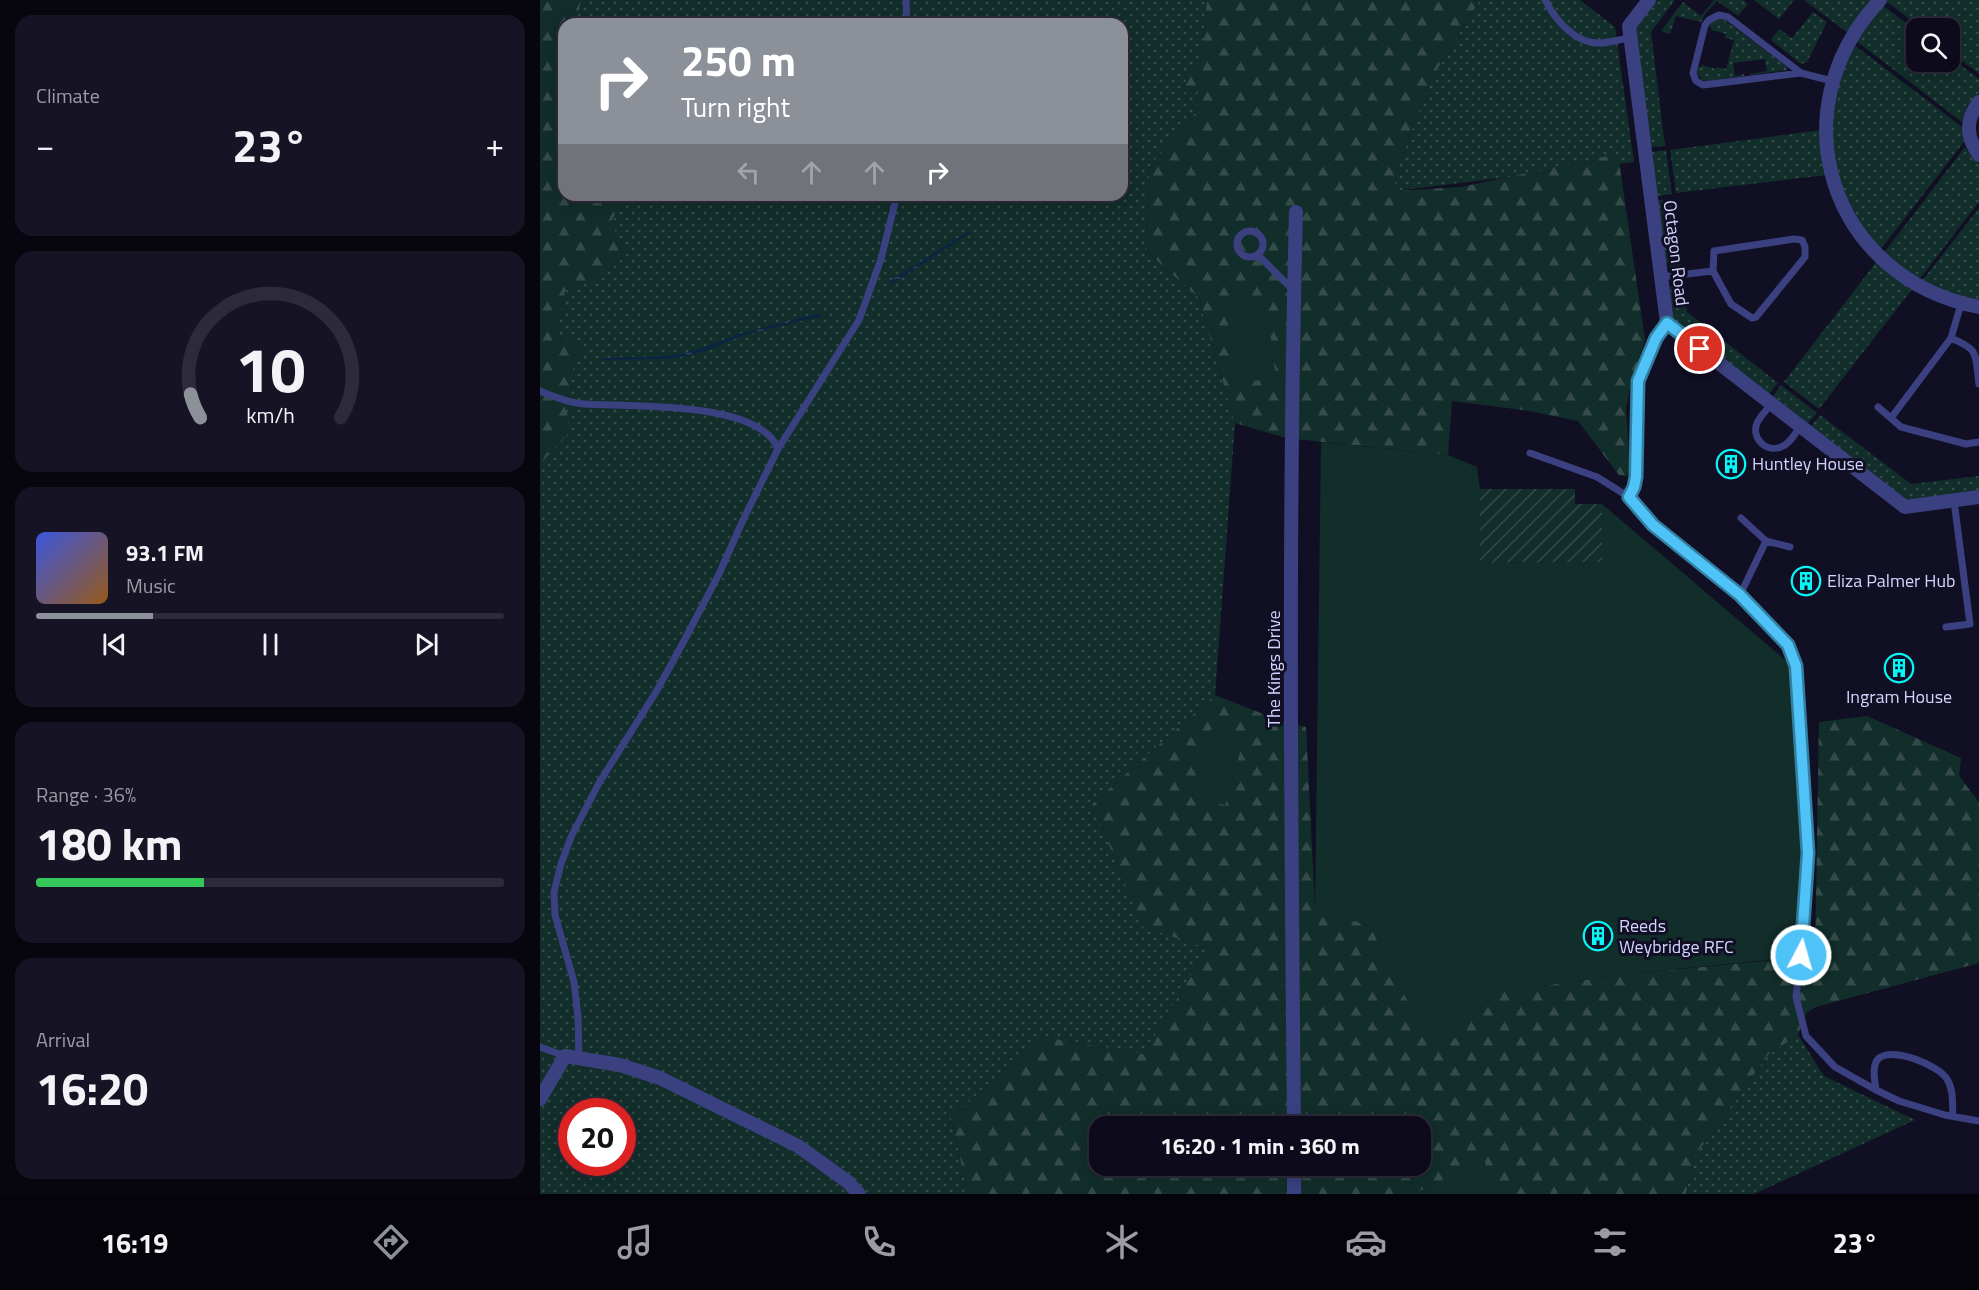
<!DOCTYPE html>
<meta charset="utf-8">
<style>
:root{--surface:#0d0b1b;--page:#161424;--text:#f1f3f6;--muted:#9a9ba3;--line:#2d2b3a;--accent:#8c9099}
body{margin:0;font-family:"Titillium Web",sans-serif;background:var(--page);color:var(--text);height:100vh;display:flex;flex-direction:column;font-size:22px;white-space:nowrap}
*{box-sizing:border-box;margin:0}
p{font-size:20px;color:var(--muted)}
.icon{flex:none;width:33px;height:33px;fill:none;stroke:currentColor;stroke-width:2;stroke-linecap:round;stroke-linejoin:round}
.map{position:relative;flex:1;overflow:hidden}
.details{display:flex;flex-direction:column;gap:15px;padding:15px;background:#07060f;width:540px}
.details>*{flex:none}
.guide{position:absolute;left:18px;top:18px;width:570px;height:183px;border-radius:18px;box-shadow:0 3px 15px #0003,0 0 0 2px var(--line);background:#8c9099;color:#fff;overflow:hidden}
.controls{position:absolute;left:1366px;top:18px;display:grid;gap:12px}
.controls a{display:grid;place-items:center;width:54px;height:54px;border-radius:12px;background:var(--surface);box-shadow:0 3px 15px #0003,0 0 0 2px var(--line);font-size:30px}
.speed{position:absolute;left:18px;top:1098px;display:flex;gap:12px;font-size:30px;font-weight:700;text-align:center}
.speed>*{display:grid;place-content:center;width:78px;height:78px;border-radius:50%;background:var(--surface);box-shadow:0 3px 15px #0003,0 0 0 2px var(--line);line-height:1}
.speed .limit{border:9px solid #d22;background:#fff;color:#111}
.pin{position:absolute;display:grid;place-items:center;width:51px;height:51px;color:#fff;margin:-26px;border:3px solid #fff;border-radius:50%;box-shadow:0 2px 6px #0007}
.me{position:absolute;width:66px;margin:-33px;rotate:6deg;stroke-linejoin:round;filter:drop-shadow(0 0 4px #0008)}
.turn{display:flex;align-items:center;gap:21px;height:126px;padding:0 24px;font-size:27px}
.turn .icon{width:78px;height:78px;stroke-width:2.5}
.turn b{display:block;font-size:42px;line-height:51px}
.lanes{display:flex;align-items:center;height:57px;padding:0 24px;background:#0003;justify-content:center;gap:30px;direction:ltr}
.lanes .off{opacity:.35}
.big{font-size:45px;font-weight:700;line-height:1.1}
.details .widget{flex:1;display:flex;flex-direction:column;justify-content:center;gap:9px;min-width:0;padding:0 21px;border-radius:18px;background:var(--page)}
.details .dial{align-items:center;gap:0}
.dial svg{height:156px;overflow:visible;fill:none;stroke:var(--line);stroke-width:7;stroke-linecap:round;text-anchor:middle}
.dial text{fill:var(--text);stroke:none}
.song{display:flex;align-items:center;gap:18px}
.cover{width:72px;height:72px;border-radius:9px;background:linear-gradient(135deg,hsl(230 70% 55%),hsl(30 70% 35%))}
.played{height:6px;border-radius:3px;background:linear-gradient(90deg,var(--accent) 25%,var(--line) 25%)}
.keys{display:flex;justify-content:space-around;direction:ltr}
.heat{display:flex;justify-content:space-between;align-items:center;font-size:33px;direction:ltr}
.charge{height:9px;border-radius:4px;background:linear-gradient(90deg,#34c759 36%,var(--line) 0)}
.trip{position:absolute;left:549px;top:1116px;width:342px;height:60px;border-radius:18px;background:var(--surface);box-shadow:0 3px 15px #0003,0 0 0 2px var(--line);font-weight:700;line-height:60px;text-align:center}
.tabs{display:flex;height:96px;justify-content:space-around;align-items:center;background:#05040b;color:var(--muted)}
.tabs .icon{width:42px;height:42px}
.tabs .selected{color:var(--accent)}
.tabs b{font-size:27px;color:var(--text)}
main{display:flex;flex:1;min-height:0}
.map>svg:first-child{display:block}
.grass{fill:url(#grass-dots);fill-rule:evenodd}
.forest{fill:url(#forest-firs);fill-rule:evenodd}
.park{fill:#122e2a}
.garden{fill:url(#garden-furrows)}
.water{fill:url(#water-ripples)}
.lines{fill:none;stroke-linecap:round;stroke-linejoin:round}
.lane{stroke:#3b4081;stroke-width:7}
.street{stroke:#3b4081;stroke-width:14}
.route-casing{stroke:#337fa1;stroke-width:15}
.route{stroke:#4fc3f7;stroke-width:10}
.labels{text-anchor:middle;stroke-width:6;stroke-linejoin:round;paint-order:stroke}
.street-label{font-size:18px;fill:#d4d3fe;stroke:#110f24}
.poi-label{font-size:18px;fill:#d4d3fe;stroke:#110f24;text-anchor:start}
</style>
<main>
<section class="details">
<div class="widget"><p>Climate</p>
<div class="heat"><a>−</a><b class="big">23°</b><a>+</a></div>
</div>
<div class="widget dial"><svg viewBox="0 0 100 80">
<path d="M14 69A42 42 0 1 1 86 69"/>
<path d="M14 69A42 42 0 0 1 9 57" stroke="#8c9099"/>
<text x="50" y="56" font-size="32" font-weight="700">10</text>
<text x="50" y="72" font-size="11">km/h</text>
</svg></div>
<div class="widget">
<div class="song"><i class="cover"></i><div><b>93.1 FM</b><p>Music</p></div></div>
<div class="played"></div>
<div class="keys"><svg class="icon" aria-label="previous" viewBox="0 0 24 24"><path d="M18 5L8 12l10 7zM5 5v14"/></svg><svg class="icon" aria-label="pause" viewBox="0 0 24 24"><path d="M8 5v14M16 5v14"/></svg><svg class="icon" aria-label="next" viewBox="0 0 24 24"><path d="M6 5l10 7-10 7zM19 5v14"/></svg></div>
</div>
<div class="widget"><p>Range · 36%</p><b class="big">180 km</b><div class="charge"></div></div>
<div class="widget"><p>Arrival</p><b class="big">16:20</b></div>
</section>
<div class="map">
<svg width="1439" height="1194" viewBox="0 0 1439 1194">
<defs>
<pattern id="grass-dots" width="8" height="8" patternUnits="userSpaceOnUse" patternTransform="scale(1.5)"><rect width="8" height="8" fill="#122e2a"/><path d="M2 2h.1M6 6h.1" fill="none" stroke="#344b4a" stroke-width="1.8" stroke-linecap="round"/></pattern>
<pattern id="forest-firs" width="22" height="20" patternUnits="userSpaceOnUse" patternTransform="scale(1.5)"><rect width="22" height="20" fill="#122e2a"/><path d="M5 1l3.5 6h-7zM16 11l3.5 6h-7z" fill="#344b4a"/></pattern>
<pattern id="garden-furrows" width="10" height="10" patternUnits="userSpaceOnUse" patternTransform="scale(1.5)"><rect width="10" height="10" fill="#122e2a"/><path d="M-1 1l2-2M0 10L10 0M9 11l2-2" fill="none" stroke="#344b4a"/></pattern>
<pattern id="water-ripples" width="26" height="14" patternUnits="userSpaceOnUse" patternTransform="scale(1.5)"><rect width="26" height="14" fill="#0b2441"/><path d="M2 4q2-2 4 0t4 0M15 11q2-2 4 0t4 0" fill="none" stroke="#2e435e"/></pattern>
</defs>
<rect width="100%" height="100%" fill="#110f24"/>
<path class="grass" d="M0,0H667L656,112L610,166L605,250L658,297L695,423L675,695L552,804L603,926L667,948L604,1054L504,1037L411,1117L428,1194H0ZM24,24H582V195H24ZM32,1112H82V1162H32Z
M940,0H1040L1075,27L1094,162L854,191L856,173L890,81Z
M1117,0H1135L1111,32L1125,146L1111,147L1096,28Z
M1174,0H1203L1208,4L1198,16L1177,1L1165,14L1161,22L1136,16L1130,34L1121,31L1143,2L1161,16Z
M1214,0H1254L1239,19Z
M1264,0H1333L1308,33Z
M1347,0H1439V74L1410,51V28H1381L1346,1Z
M1342,5L1377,31V62H1410V57L1439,79V93L1427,106L1422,122L1315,40Z
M1273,12L1287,22L1267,62L1261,64L1231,40L1239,29L1252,38Z
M1179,19L1186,21L1247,67V70L1210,75V74L1227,71L1225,59L1193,63L1195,76L1204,74V76L1167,81L1162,80L1157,73L1158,67H1161L1162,65L1176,69L1177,67L1186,69L1194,40L1185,38L1186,34L1171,30L1172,28L1169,27L1172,22Z
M1313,44L1422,127L1424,142L1340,250L1324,230L1301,187L1293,150V101Z
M1281,130L1287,175L1136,193L1130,150Z
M1425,147L1432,157L1439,164V202L1378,281L1343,254Z
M1126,150L1132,194L1117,196L1112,152Z
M1132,199L1142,271H1134L1126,262L1118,200Z
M1439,208V302L1381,282Z
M1337,261L1351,273L1373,288L1279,409L1244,382Z
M1139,278H1143L1147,312L1238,383L1229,394L1133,320L1130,287Z
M1241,385L1277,413L1268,423L1233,396Z
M1280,415L1371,484L1439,476V491L1367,500L1271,426Z
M1258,1035L1284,1076L1375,1120L1214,1194H1146L1154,1157L1228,1055Z"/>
<path class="forest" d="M0,0H41L36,24H24V77L14,131L21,150L24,152V195H85L71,222L86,255L62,277L25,291L17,334L45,346L30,375L27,412L29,433L0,464V338L2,337L0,334Z
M667,0H940L890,81L856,173L854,191L921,187L1078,154L1105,340L1092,379L1086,408L1090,469L1087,476L1079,475L1038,421L989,411L912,401L908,455L746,438L695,423L658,297L605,250L610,166L656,112L658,91L637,93L661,60Z
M675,695L746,723L766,727L775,907L830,926L884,1033L919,1038L938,995L1078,975L1275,956L1279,722L1327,716L1421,758L1419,776L1439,802V963L1276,1007L1266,1013L1258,1035L1228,1055L1154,1157L1146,1194H428L411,1117L504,1037L604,1054L667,948L603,927L552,804ZM560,1126H880V1166H560Z"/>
<path class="park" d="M725,297L736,378L698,383L684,301Z
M781,442L908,455L937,467L940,489L941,563L1062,562V504L1250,664L1261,847L1257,957L1078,975L939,995L919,1039L884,1033L830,926L775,907Z
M671,729L704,738L685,805L652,796Z
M944,1161L960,1194H873Z"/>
<path class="garden" d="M940,489H1035V504H1062V562L940,563Z"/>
<path class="water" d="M429,231L430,233L352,284L350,281Z
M280,313L281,316L202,336L165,351L146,356L128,359L62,360V358L128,356L140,354L168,346L195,335Z"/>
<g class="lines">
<path class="lane" d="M366,0L367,24
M1005,0C1016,21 1036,45 1062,43C1072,42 1081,39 1091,38
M1261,73L1188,17L1179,15L1169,20L1165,25L1153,73L1156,81L1163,85L1261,73L1292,81
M697 244a13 13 0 1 1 26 0a13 13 0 1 1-26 0Z
M718,255L754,291
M1121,277L1173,271L1191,304L1212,318L1216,317L1265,257V247L1262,240L1254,239L1174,251L1173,271
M1411,338C1439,350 1435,352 1439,384
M0,391C14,397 29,403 44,404C88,407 220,400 238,449
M1231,404C1227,410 1220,416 1217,423C1211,438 1226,453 1241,447C1250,444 1255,433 1261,426
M1338,407L1361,427L1426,444L1439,442
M1351,418L1411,338L1421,304
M990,453L1057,477L1089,497L1113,525L1200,595L1248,644L1256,666L1268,853L1263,935L1256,997L1266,1036L1295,1067L1336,1090L1359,1101L1405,1115L1439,1121
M1089,497L1094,487L1096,477L1098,381L1116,338L1127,323
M1201,518L1226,541L1250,547
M1200,595L1226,541
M1406,627L1430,624L1414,501
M0,1047L25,1056
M39,1060L38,1017L34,982L15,915L14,892L21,864L31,837L59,783L116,692L144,641L179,574L203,520L238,449L319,320L341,259L357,195
M1336,1090C1335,1081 1331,1065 1339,1058C1354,1047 1398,1065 1407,1079C1414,1090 1412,1104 1413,1116"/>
<path class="street" d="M1109,0L1089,26L1127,323L1365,507L1439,497
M1340,0C1236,111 1290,278 1439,307
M1439,102C1425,120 1426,137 1439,155
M0,1099L25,1056L80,1065L120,1078L258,1146L308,1182L319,1194
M754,1126C751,822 748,517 756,212
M754,1166V1194"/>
</g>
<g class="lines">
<g class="route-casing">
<path id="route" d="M1160,349L1127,323L1116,338L1098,381L1096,477L1094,487L1089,497L1113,525L1200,595L1248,645L1256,666L1268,853L1261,955"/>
</g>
<use href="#route" class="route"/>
</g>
<defs>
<g id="building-ring" transform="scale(1.5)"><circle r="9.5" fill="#110f24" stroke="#07f6f6" stroke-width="1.5"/><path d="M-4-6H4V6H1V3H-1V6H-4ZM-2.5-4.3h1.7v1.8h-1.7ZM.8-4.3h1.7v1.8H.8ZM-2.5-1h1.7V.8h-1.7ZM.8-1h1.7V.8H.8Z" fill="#07f6f6"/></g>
</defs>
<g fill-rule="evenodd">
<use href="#building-ring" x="1191" y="464"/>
<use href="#building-ring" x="1266" y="581"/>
<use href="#building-ring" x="1359" y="668"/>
<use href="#building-ring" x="1058" y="936"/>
</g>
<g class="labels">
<g class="street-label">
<text transform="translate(1136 253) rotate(83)" y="6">Octagon Road</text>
<text transform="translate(734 669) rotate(-90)" y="6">The Kings Drive</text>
</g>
<g class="poi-label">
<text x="1212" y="470">Huntley House</text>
<text x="1287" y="587">Eliza Palmer Hub</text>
<text x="1359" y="703" text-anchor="middle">Ingram House</text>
<text x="1079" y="932">Reeds<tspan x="1079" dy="21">Weybridge RFC</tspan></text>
</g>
</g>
</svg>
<div class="controls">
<a><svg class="icon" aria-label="search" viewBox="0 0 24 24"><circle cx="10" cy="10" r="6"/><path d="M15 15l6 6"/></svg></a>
</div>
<div class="speed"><div class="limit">20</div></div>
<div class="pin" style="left:1160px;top:349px;background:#d93025"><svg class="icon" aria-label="arrive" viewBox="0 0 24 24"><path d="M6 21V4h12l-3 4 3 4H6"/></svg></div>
<svg class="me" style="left:1261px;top:955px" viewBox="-20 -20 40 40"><circle r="17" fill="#4fc3f7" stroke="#fff" stroke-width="3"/><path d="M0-11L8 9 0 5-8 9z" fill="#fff"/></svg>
<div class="trip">16:20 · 1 min · 360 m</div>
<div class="guide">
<div class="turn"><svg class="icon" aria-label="right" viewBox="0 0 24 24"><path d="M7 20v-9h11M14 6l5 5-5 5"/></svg><div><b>250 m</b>Turn right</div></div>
<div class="lanes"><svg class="icon off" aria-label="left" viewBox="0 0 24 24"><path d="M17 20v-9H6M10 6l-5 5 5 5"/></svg><svg class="icon off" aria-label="ahead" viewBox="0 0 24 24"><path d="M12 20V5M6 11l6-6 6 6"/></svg><svg class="icon off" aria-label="ahead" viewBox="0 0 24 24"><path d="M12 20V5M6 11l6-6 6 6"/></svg><svg class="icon" aria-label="right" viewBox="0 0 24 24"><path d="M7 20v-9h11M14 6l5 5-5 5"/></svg></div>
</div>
</div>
</main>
<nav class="tabs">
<b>16:19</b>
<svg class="icon selected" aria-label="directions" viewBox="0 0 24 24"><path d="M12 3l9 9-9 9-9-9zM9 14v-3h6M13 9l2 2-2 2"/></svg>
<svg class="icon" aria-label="music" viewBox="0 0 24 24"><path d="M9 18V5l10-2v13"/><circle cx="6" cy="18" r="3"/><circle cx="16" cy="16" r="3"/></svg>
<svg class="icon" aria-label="phone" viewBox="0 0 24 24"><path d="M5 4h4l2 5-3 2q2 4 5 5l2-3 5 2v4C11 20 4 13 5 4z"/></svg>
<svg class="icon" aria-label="climate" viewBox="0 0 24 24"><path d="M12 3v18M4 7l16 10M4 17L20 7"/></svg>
<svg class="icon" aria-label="car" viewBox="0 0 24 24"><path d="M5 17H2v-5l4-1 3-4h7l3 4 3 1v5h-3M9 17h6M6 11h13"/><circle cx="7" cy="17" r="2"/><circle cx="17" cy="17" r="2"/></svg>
<svg class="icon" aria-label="filters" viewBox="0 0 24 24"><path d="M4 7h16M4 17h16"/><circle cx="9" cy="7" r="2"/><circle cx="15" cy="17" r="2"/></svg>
<b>23°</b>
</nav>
